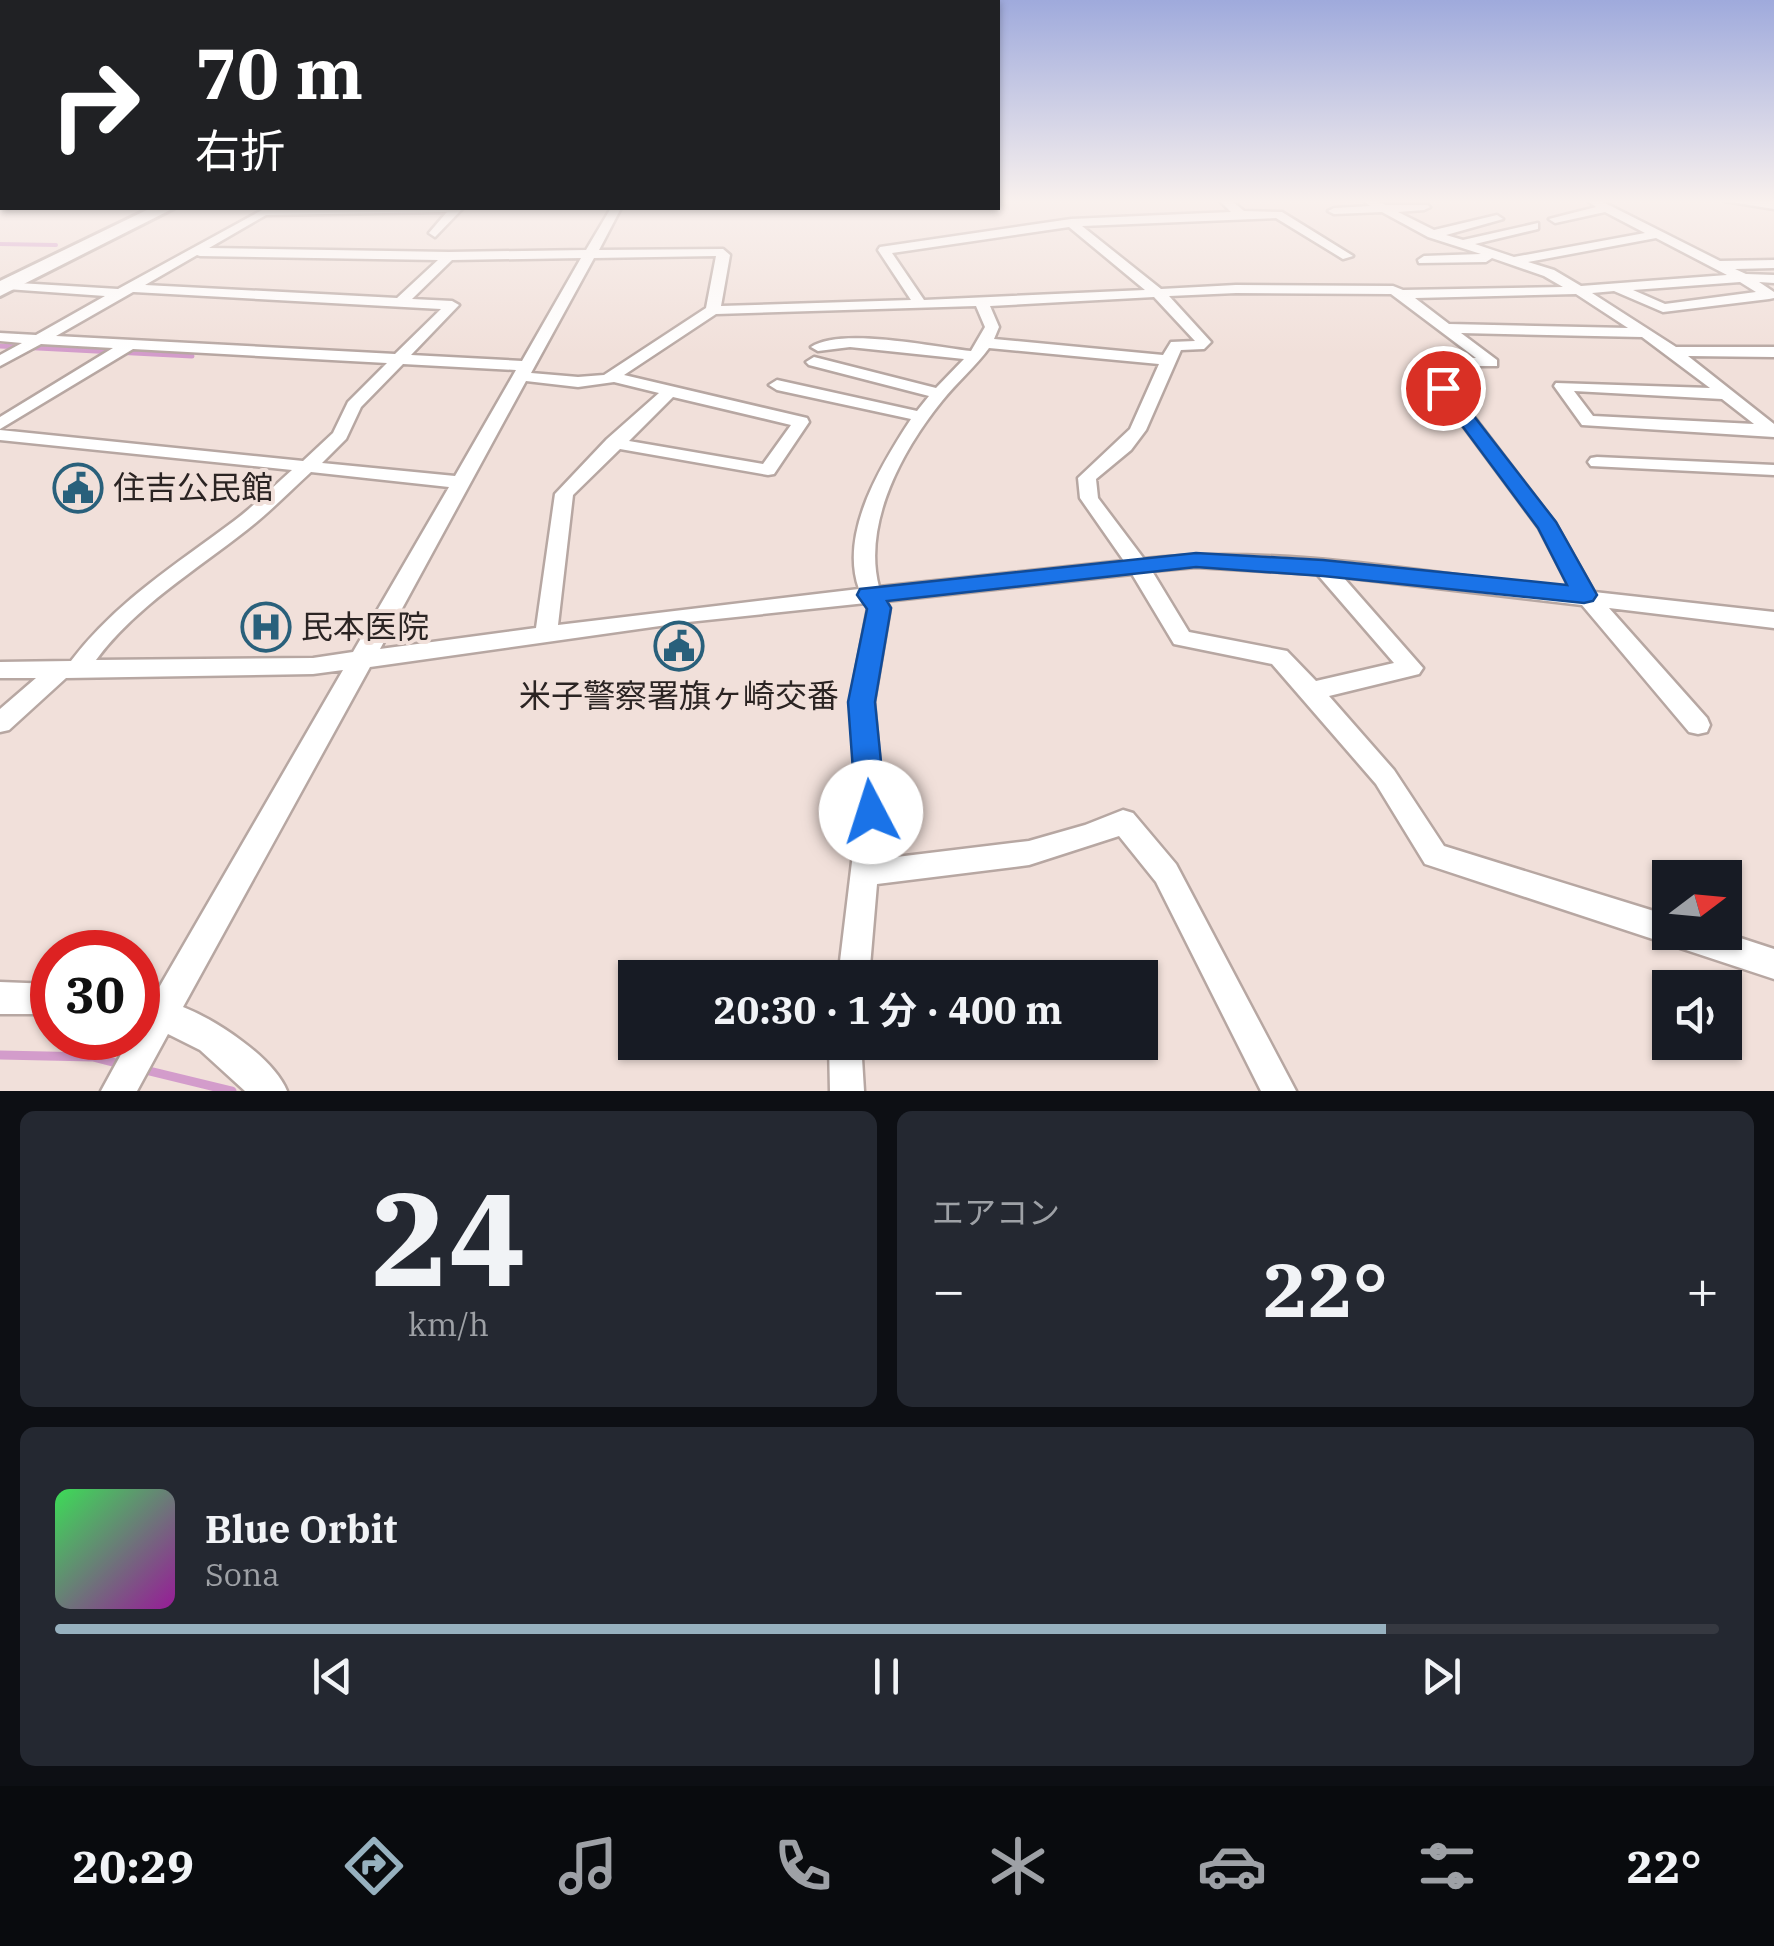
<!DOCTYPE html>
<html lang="ja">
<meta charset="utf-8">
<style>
:root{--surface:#171b24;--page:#242831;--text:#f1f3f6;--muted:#9ea1a6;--line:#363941;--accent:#97b1bf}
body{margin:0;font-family:"IBM Plex Serif","Noto Sans JP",serif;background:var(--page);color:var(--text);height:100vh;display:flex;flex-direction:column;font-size:38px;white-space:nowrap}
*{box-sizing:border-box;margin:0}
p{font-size:32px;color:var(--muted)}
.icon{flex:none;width:55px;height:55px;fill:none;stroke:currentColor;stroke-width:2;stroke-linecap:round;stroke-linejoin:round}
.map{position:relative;height:1091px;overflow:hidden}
.panel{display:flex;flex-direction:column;gap:20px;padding:20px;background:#0d0f14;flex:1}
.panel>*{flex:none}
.banner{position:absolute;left:0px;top:0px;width:1000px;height:210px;box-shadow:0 2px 8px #0004;background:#202124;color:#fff;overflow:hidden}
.needle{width:65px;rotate:74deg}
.tools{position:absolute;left:1652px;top:860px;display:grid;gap:20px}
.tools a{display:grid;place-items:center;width:90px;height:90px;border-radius:0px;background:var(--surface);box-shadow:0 2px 8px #0004;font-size:50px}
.speed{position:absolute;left:30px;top:930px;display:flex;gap:20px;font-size:50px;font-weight:700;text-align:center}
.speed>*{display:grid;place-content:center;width:130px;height:130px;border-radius:50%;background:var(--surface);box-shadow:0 2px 8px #0004;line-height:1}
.speed .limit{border:15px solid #d22;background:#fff;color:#111}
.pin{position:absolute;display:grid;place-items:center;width:85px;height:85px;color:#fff;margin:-42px;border:5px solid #fff;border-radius:50%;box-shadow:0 2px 10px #0007}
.me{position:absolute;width:110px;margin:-55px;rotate:355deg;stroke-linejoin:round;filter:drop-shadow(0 0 8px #0008)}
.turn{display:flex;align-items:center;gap:35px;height:210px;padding:0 30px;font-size:45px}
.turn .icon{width:130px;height:130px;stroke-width:2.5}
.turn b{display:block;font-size:70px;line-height:85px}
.big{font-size:75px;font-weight:700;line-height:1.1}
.panel .tile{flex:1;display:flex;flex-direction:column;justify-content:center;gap:15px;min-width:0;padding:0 35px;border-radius:15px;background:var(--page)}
.panel .dial{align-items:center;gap:0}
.dial b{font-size:130px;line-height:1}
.song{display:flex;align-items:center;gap:30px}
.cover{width:120px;height:120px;border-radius:15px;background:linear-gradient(135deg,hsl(130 70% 55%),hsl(300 70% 35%))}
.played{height:10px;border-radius:5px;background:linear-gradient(90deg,var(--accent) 80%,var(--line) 80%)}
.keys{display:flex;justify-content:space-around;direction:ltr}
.heat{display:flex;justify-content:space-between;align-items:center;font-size:55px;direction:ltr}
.panel .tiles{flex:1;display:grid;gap:20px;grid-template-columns:1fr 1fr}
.tile:last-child{grid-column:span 2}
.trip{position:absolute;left:618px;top:960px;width:540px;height:100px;border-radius:0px;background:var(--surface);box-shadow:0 2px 8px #0004;font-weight:700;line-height:100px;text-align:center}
.tab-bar{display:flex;height:160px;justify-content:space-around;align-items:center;background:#090b0e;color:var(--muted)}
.tab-bar .icon{width:70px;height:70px}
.tab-bar .selected{color:var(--accent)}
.tab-bar b{font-size:45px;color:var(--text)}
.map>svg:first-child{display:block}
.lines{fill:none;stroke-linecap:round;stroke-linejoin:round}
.stream-far2{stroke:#d39ccb;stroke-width:4}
.stream-far1{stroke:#d39ccb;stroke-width:5}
.stream{stroke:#d39ccb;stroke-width:9}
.minor-casing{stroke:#b7a7a2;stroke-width:5}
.tertiary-casing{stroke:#b7a7a2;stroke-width:5}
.primary-casing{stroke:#b7a7a2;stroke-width:6}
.minor{fill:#fff;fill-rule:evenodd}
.tertiary{fill:#fff;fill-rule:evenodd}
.primary{fill:#fff;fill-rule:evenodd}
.route{fill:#1a73e8;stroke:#114b97;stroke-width:2.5}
.labels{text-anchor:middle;stroke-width:8;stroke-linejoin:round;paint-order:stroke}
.poi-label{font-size:32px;fill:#2b2423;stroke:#f1e0da;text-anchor:start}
</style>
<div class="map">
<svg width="1774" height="1091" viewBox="0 0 1774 1091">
<rect width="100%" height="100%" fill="#f1e0da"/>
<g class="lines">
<path class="stream-far2" d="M0,244L56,245"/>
<path class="stream-far1" d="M0,346L192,356"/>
<path class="stream" d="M0,1055L93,1057L124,1065
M141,1069L232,1091"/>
<g class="minor-casing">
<path id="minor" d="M1220,201H1232L1244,211L1282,212L1353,256L1343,259L1276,218L1082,226L1161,289L1236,285L1393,286L1403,290L1563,287L1544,276L1492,258L1486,262L1419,263L1418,260L1424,256L1481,254L1428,237L1382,212L1334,214L1328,211L1334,208L1370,206L1364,201H1377L1386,205H1428L1430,207L1424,210L1398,212L1434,230L1497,215L1503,219L1446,235L1463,240L1538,223V229L1475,244L1514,257L1645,233L1605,212L1555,223L1549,219L1596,207L1588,201H1601L1720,261L1774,260V268L1735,269L1746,274L1774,275V283L1759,282L1774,292V298L1769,299L1663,312L1614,291L1592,293L1676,347H1774V357L1688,356L1774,424V437L1582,425L1554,386L1556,383L1710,388L1642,337L1461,333L1497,360V366H1435L1555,523L1594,592L1774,612V628L1609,608L1707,718L1710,725L1707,732L1698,734L1689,732L1582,605L1343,577L1423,668L1419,674L1411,676L1329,696L1394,770L1444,846L1670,916V932H1722L1774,949V979L1425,864L1376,784L1272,664L1174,644L1132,574L886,601L890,608L874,702L884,812L880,859L1029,841L1085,825L1123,810L1133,813L1176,864L1296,1091H1261L1156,882L1119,836L1029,865L877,884L869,978H838L858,812L850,702L868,608L866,603L688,622L370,667L183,1007C216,1020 273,1057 287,1091H245L200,1050L168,1034L137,1091H101L130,1038H138V995L153,998L343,670L313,674L66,678L9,730L0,732V709L36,678H0V662L71,661C117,601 174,566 234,521C254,506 273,487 292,470L0,440V430L303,461L333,433L348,402L387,363L133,349L0,429V417L113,348L41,344L0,366V355L22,343L0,341V333L36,335L105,296L7,289L2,288V282L118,289L264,209L463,208L435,237L429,233L447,212L266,215L209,248L449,252L586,250L611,208H621L599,250L723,249L730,255L721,306L911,300L878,250L880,247L1071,219L1231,212ZM1069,227L1145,290L924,300L892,253ZM1656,238L1727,275L1581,286L1554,270L1528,262ZM197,255L200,256L438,260L397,298L145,285ZM716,256L706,308L604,375L578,377L531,373L594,258ZM581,258L522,361L411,355L459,305L452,301L412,299L452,260ZM1740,282L1756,292L1665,304L1633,290ZM133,292H134L441,309L395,354L56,336ZM1236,293L1391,294L1476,358L1423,356L1415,361L1539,528L1571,590C1434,574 1280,544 1144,559L1098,498L1096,479L1131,450L1146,430L1181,350L1204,349L1211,342L1169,296ZM1576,294L1628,328L1449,324L1415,298ZM1154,297L1195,341L1171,342L1163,355L994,339L999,327L990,306ZM976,306L985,327L971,351C933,347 841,327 811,347L818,351L850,347L964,359L936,388L814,357L806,362L809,365L929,396L917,411L777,380L769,385L777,390L911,419C881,465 839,533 859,589L558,625L573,495L620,449L768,475L774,474L809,422L807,418L624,375L716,314ZM989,348L1159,364L1130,429L1078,478L1080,498L1124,561L879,587C862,522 904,448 942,401C957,382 976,366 989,348ZM403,364L516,370L455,476L322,463L346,439L361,407ZM526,381L578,387L614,382L659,393L607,439L555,494L536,628L380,649ZM1574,391L1722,399L1754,424L1593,416ZM673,397L791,425L763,464L629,441ZM311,472L449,487L353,652L313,658L96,660C136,606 195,571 248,529C270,512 290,491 311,472ZM1196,567L1317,574L1394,663L1316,681L1287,651L1189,632L1152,571Z
M1597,457L1774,465V475L1591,466L1588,462L1591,458Z
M0,982L52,984V1014H0Z
M829,1042H861L864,1091H830Z"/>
</g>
<g class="tertiary-casing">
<path id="tertiary" d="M1725,201H1774V209Z"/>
</g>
<g class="primary-casing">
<path id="primary" d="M151,208H174L0,296V281Z"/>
</g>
<use href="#minor" class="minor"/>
<use href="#tertiary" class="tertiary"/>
<use href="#primary" class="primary"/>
</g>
<linearGradient id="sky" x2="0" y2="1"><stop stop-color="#9faadc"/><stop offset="0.57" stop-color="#f9f1ee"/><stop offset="1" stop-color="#f9f1ee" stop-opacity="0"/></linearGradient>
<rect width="1774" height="353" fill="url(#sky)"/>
<path class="route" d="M1443,383L1449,384L1556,522L1597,595L1593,601L1584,603L1323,576L1196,567L887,601L891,608L875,702L886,812L882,821L871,825L860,821L856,812L848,702L867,609L857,595L860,589L1196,553L1323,560L1567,585L1538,528L1434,388Z"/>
<defs>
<g id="civic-ring" transform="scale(2.5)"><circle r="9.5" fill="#f1e0da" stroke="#29607b" stroke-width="1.5"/><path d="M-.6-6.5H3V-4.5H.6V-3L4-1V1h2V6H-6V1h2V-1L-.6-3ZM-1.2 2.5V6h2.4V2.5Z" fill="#29607b"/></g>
<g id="hospital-ring" transform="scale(2.5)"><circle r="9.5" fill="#f1e0da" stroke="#29607b" stroke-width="1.5"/><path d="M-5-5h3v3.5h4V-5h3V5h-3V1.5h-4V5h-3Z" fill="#29607b"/></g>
</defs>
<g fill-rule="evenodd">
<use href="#civic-ring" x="78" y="488"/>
<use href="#hospital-ring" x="266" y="627"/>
<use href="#civic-ring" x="679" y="646"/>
</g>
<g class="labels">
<g class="poi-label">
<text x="113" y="499">住吉公民館</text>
<text x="301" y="638">民本医院</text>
<text x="679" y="707" text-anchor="middle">米子警察署旗ヶ崎交番</text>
</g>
</g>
</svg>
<div class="tools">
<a><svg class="needle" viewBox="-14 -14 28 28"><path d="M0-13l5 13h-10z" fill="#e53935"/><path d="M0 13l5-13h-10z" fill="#9ea1a6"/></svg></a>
<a><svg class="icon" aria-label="sound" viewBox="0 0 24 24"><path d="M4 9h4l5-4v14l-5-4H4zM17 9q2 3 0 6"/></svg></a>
</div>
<div class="speed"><div class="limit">30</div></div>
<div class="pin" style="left:1443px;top:388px;background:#d93025"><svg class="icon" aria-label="arrive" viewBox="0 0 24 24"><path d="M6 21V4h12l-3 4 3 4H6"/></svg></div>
<svg class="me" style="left:871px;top:812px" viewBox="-20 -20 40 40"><circle r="19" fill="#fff"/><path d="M0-13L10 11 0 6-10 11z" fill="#1a73e8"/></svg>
<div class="trip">20:30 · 1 分 · 400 m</div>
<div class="banner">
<div class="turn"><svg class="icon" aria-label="right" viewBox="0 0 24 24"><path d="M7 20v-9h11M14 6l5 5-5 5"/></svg><div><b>70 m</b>右折</div></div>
</div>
</div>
<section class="panel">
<div class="tiles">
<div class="tile dial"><b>24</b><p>km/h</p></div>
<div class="tile"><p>エアコン</p>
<div class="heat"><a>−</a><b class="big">22°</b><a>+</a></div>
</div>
<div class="tile">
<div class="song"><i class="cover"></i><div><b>Blue Orbit</b><p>Sona</p></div></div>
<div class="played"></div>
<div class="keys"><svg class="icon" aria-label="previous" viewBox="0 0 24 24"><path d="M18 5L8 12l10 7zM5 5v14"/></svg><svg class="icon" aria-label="pause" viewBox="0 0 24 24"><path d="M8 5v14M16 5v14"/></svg><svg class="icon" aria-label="next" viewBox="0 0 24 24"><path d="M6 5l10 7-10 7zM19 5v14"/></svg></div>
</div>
</div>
</section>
<nav class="tab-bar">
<b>20:29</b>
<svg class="icon selected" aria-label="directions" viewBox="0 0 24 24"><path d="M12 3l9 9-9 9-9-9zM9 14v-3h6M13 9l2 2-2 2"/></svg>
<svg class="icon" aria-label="music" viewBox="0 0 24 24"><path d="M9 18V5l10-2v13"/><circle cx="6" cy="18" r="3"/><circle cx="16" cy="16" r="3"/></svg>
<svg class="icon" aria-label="phone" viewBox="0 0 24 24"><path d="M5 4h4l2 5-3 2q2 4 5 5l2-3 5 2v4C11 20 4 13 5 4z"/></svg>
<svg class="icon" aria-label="climate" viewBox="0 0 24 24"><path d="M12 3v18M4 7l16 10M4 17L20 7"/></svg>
<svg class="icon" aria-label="car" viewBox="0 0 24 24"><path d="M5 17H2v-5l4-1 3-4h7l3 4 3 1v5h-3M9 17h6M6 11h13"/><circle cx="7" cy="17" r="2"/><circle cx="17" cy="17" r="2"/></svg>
<svg class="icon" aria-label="filters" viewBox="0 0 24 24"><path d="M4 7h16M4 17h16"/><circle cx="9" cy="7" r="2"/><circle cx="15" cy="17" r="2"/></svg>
<b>22°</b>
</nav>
